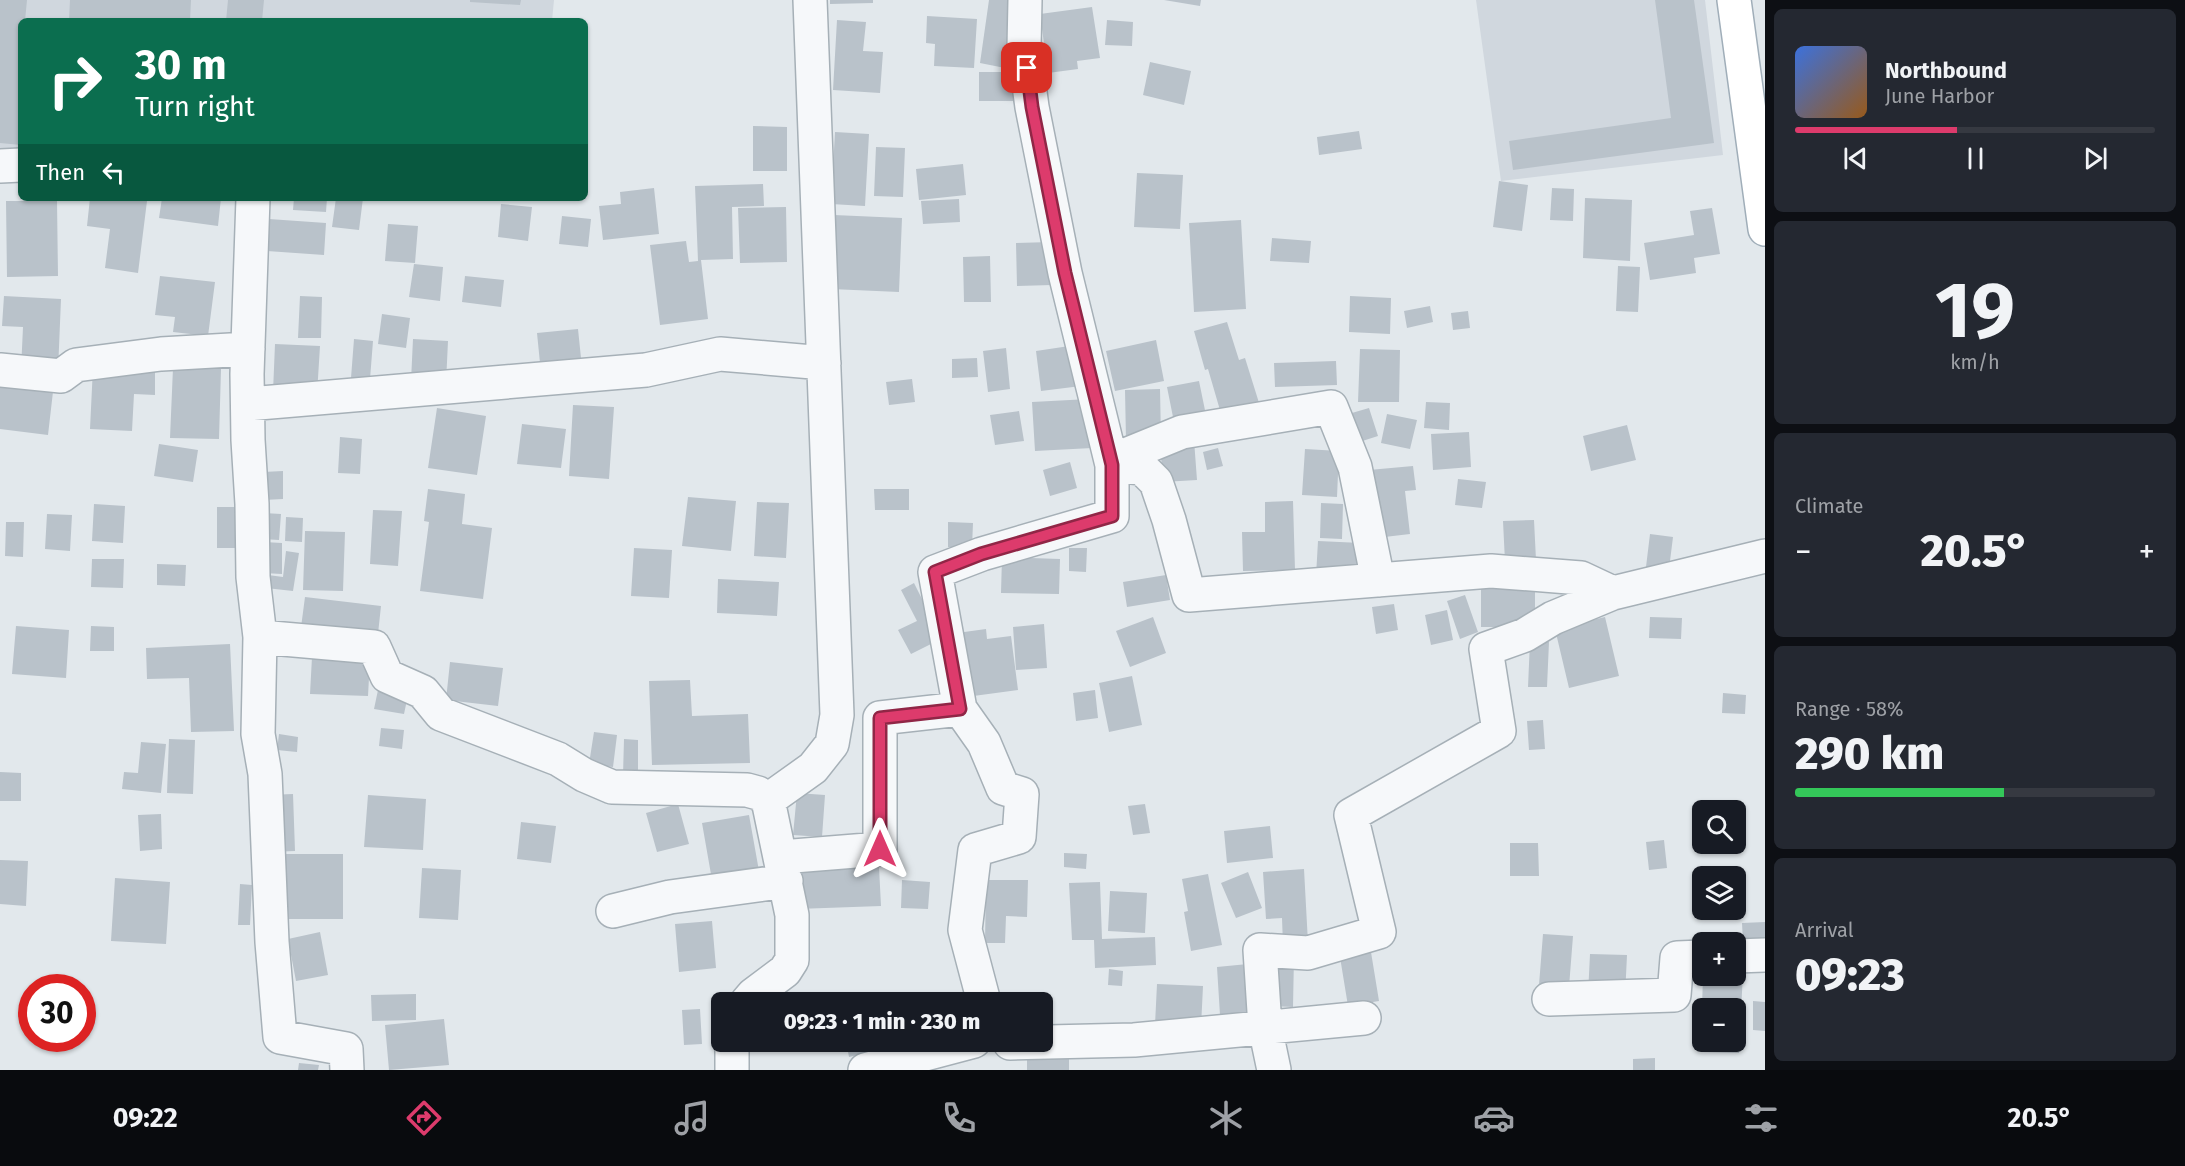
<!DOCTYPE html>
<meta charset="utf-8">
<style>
:root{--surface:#171b24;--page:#242831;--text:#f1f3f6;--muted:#9ea1a6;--line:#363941;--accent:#dd3b6c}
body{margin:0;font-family:"Fira Sans",sans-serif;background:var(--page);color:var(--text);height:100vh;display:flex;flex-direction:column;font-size:22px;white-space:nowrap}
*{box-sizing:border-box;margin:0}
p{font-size:20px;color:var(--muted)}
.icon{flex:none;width:33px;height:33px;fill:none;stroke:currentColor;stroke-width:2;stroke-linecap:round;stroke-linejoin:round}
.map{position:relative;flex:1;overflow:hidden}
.panel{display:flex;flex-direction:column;gap:9px;padding:9px;background:#0d0f14;width:420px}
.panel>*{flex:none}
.guide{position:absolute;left:18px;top:18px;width:570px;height:183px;border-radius:9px;box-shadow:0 2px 4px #0004;background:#0b6e4f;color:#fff;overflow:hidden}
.controls{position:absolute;left:1692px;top:800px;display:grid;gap:12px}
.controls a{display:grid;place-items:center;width:54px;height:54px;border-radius:9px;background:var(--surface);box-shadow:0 2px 4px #0004;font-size:30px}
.speed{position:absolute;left:18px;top:974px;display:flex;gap:12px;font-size:30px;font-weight:700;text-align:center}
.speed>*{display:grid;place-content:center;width:78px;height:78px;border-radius:50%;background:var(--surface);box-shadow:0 2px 4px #0004;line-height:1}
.speed .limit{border:9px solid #d22;background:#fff;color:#111}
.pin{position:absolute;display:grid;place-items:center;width:51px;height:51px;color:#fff;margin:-26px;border-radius:12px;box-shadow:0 3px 9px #0006}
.me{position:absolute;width:66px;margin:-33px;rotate:0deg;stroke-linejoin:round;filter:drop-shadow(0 0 4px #0008)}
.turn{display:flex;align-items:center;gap:21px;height:126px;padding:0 18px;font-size:27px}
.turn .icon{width:78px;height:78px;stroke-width:2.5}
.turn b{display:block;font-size:42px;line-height:51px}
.then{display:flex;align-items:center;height:57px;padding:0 18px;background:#0003;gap:12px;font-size:22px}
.big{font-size:45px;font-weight:800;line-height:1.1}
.panel .tile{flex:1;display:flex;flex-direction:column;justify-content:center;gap:9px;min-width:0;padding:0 21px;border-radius:9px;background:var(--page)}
.panel .dial{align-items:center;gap:0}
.dial b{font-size:78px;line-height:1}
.song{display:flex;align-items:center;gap:18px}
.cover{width:72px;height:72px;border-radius:9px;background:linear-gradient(135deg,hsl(220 70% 55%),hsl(30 70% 35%))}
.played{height:6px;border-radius:3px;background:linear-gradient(90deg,var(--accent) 45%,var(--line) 45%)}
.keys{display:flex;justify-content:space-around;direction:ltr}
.heat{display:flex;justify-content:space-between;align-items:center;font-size:33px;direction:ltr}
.charge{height:9px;border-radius:4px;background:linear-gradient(90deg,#34c759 58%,var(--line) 0)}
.trip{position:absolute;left:711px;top:992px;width:342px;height:60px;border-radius:9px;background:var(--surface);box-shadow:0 2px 4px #0004;font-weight:800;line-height:60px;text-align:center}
.menu{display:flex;height:96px;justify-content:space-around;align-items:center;background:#090b0e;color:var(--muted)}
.menu .icon{width:42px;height:42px}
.menu .on{color:var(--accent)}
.menu b{font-size:27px;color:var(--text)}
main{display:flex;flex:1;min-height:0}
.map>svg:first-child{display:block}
.built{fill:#d0d7de}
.building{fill:#b9c2ca}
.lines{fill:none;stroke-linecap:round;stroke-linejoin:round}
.minor-casing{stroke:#a6b0b7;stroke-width:36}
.major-casing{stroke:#a0aeb9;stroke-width:36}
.minor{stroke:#f6f8fa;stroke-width:33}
.major{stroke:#fff;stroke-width:33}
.route-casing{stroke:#902646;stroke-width:15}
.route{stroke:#dd3b6c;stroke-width:10}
</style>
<main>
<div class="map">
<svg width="1765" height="1070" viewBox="0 0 1765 1070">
<rect width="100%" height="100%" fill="#e2e8ec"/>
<path class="built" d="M0,0H554L552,21H21V155H0Z
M1476,0H1705L1723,155L1501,181Z"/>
<path class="building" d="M0,0H27L25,21H21L19,106H21V145L0,143Z
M70,0H191L190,21H69Z
M228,0H264L262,21H226Z
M470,0H521L520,5L470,2Z
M830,0H873V3L830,4Z
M989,0H1015L1005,68L980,63Z
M1164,0H1201L1200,6Z
M1655,0H1694L1714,143L1513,170L1509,141L1671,118Z
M1092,7L1100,58L1077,61L1078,69L1048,73L1040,14Z
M927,16L977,19L974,68L934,66L935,44L926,43Z
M837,20L866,22L863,51L883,52L880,93L833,90Z
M1107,20L1133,22L1132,46L1105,45Z
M1150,62L1191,71L1184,105L1143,95Z
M979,72H1017V101H979Z
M753,126L787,127V171H753Z
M1359,131L1362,149L1319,155L1317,137Z
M835,132L869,134L865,206L831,204Z
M876,147L905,148L903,197L874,196Z
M963,164L966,195L919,200L916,169Z
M1137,173L1183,175L1180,229L1134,227Z
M1499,181L1528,185L1522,231L1493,227Z
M763,184L764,206L732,207L733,259L701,260L708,319L660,325L650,245L686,241L689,262L698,261L695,186Z
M654,188L659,234L603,240L599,206L621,204L620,192Z
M1552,188L1574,189L1573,221L1550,220Z
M90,198H127L147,201L138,273L105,268L110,229L87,226Z
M162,198H221L218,226L159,218Z
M294,198H327L326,212L293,210Z
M336,198H363L359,230L332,227Z
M1585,198L1632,200L1630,261L1583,258Z
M959,199L960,222L923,224L921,201Z
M6,201H57L58,276L7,277Z
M501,204L532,207L528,241L498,237Z
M786,207L787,262L740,263L738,208Z
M1712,208L1720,254L1694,258L1696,273L1650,280L1644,243L1694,235L1690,211Z
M834,215L902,218L899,292L831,289Z
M562,216L591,219L588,247L559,244Z
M269,219L326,223L324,255L267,251Z
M1241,220L1246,309L1194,312L1189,223Z
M388,224L418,226L415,263L385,261Z
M1272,238L1311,241L1309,263L1270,261Z
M1051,242L1052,285L1017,286L1016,243Z
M990,256L991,302H964L963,257Z
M414,264L443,267L440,301L409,297Z
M1618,266L1640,267L1638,312L1616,311Z
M160,276L215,282L208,336L173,332L175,317L155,315Z
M465,276L504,280L501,307L462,302Z
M4,296L61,299L58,371L21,370L23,327L2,326Z
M300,296L322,297L321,338H298Z
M1350,296L1391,298L1390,334L1349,332Z
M1430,306L1433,322L1407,328L1404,311Z
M1468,311L1470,328L1453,330L1451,313Z
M382,314L410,318L406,348L378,344Z
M1227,322L1239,360L1245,358L1260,406L1222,417L1208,369L1205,370L1194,331Z
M578,329L581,358L540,363L537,333Z
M354,339L373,341L370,379L351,378Z
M413,339L448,341L446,383L411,381Z
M1156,340L1164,381L1115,391L1106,351Z
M275,344L320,346L317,394L273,392Z
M1076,345L1081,386L1041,391L1036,351Z
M1006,348L1010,389L988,392L983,351Z
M1360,349L1400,350L1399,402H1358Z
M977,358L978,377L952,378V359Z
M1336,361L1337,385L1275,387L1274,363Z
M93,367L155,369V395L134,394L132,431L90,429Z
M173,368L221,369L219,439L170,438Z
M0,377L54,383L48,435L0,429Z
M912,379L915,402L889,405L886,382Z
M1199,381L1207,420L1175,427L1167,387Z
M1160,389L1161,439L1126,440L1125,390Z
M1089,399L1092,448L1035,451L1032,402Z
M1426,402L1450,403L1449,430L1424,428Z
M573,405L614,407L609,479L569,476Z
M437,408L486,416L477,475L428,468Z
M1369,408L1378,436L1353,444L1345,415Z
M1019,411L1024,441L995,445L990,415Z
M1387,414L1417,420L1410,449L1381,443Z
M522,424L566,429L561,468L517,464Z
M1627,425L1636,460L1591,471L1583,436Z
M1469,432L1471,467L1433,470L1431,434Z
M340,437L362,439L360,474L338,473Z
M1194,440L1197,480L1163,482L1160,443Z
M159,444L198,450L193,482L154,476Z
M1218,448L1223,466L1207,470L1203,452Z
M1305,449L1339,451L1337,497L1302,495Z
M1070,462L1077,488L1050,496L1043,470Z
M1413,466L1416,490L1405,491L1410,534L1376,538L1369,470Z
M283,471V499L264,500L263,472Z
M1458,479L1486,482L1482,508L1455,505Z
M428,489L465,494L462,524L492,528L483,599L420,591L429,522L424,521Z
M874,489H909V510H875Z
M688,497L736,501L731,551L682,546Z
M1293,501L1295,570L1243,571L1242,532H1265V502Z
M757,502L789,503L786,558L754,556Z
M1321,503L1343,504L1342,539L1320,538Z
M94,504L125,506L123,543L92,541Z
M217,507H239V548H217Z
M373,510L402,511L398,566L370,564Z
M264,513L281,514L279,540L262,539Z
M47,514L72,515L70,551L45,549Z
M286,517L303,518L302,542L285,541Z
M1534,520L1536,560L1505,562L1503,521Z
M6,522H24L23,557L5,556Z
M948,522L973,523L972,547H948Z
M305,531L345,532L343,591L303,590Z
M1650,534L1673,537L1669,569L1646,567Z
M1318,541L1361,543L1359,578L1316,576Z
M264,542L282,543V574L263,573Z
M634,548L672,550L669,598L631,596Z
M1069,548H1087L1086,572L1069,571Z
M286,551L299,553L293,591L266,588L268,575L283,577Z
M1002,557L1060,559L1059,594L1001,593Z
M92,559H124L123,588L91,587Z
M157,564L186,565L185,586L157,585Z
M1166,575L1170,600L1127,607L1123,582Z
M718,579L779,582L777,616L717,613Z
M914,583L935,625L945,637L911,654L898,630L917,621L901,590Z
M1481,583L1535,587V627H1481Z
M1465,595L1478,632L1460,639L1447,601Z
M305,597L381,606L377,643L300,635Z
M1394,604L1398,630L1376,634L1372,607Z
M1447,610L1453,640L1431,645L1425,615Z
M1153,617L1166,653L1130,667L1116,631Z
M1605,617L1619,676L1569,688L1555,629Z
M1650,617L1682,618L1681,639L1649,638Z
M1044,624L1047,668L1016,670L1013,627Z
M16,626L69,630L66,678L12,674Z
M91,626L114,627V651H90Z
M986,629L987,639L1011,636L1018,690L966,697L957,633Z
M1530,641L1549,642L1547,687H1528Z
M230,644L234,731L191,732L189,678L147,679L146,648Z
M312,657L370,659L368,696L310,694Z
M450,662L503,668L498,706L446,700Z
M1132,676L1142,725L1109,732L1099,683Z
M690,680L692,716L748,714L750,763L652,765L649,681Z
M378,690L408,695L404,714L374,709Z
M1095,690L1098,718L1076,721L1073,693Z
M1723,693L1746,695L1745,714L1722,713Z
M1543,720L1545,749L1529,750L1527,721Z
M381,728L404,730L402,749L379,746Z
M594,732L617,735L613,767L589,764Z
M279,734L298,737L297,752L277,750Z
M169,739L195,740L193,794L167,793Z
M624,739L638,740V776H623Z
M141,742L166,744L161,793L122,789L124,772L138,773Z
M0,772L21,773V801H0Z
M797,793L825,795L822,837L793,835Z
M293,794L295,851L270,852L268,795Z
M368,795L426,799L423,850L364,847Z
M678,804L689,844L657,852L646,813Z
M1145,804L1150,833L1133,835L1128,806Z
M161,814L162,849L140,851L138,815Z
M749,815L759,871L712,880L702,823Z
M521,822L556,826L551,863L517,859Z
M1270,826L1273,858L1227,863L1224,831Z
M1664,840L1667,868L1649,870L1646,842Z
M1510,843H1538L1539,876H1510Z
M1064,853L1087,854L1086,869L1064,867Z
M283,854H343V919H283Z
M0,860L28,861L26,906L0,904Z
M879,867L881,906L797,909L796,870Z
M422,868L461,870L458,920L419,918Z
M1304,869L1308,943L1283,945L1282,918L1266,919L1263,872Z
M1248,872L1262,908L1236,918L1221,883Z
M1208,874L1222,945L1191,951L1184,912L1188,911L1182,879Z
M115,878L170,882L166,944L111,941Z
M902,880L930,882L928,909L901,908Z
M986,880H1028L1027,917L1006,916L1005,943H985Z
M1100,882L1102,939L1155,937L1156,965L1095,968L1094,940H1072L1069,883Z
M240,884L252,885L250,925H238Z
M1110,891L1147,893L1145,933L1108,931Z
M712,921L716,968L679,972L675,924Z
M1765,922V942L1743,943L1742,923Z
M320,932L328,975L296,981L288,939Z
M1543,934L1573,936L1569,987L1539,985Z
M1370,946L1379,1001L1348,1006L1339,951Z
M1590,954L1627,955L1625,996L1588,995Z
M1271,956H1294L1293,1007L1270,1006Z
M1248,964L1252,1013L1220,1015L1217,967Z
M1109,969L1123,971L1122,986L1108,985Z
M1736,972H1743L1739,1053L1701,1052L1702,1041H1736V1008H1702L1703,975H1736Z
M1157,984L1203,986L1201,1027L1155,1025Z
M416,994V1020L372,1021L371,995Z
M1753,1001L1765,1002V1031L1753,1030Z
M700,1009L702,1044L684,1045L682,1010Z
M444,1019L449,1065L389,1070L385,1025Z
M846,1041H874L876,1051L849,1057Z
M1027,1056L1069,1058V1070H1027Z
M1655,1058V1070H1633V1059Z
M299,1063L319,1065L318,1070H298Z"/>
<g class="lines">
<g class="minor-casing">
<path id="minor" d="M1025,0L1024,48L1032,107L1065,273L1112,465L1142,468L1156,482L1169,520L1189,595L1491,571L1581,578L1613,593L1765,556
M0,166L21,165
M253,198L247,374L248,440L252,504L253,577L260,637L258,734L265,774L272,942L280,1037L346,1049L347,1070
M0,370L61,376L76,365L161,354L248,349
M248,404L646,370L720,354L824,363
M1111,461L1182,432L1331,407L1355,467L1378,580
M260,637L374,647L387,676L423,692L441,714L558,759L584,775L612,787L747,790L758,793L768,800L792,915V960L785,971L753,995L747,1002
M768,800L813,768L832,744L837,715L810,0
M781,857L880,849V718L960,709
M613,911L670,897L786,881
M1736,956L1765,955
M1549,999L1674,995L1677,958L1702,957
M984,1002L965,930L975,850L1019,837L1022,794L1003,788L984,743L960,709L935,572L982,554L1112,516V465
M732,1041V1070
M1010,1043L1134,1040L1364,1018
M865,1070L974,1041
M1274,1070L1265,1027L1260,950L1308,953L1379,932L1351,815L1499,731L1486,649L1525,635L1553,618L1613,593"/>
</g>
<g class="major-casing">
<path id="major" d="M1734,0L1765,229"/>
</g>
<use href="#minor" class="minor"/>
<use href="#major" class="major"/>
</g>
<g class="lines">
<g class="route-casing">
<path id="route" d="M880,849V718L960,709L935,572L981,554L1112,516V465L1065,273L1032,107L1027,68"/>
</g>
<use href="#route" class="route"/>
</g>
</svg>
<div class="controls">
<a><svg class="icon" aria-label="search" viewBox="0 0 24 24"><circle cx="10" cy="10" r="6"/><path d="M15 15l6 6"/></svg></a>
<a><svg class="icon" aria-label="layers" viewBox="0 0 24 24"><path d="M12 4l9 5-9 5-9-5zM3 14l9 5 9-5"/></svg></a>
<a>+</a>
<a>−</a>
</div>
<div class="speed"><div class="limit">30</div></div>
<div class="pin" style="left:1027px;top:68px;background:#d93025"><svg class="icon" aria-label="arrive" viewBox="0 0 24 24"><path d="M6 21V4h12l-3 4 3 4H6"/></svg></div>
<svg class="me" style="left:880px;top:849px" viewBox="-20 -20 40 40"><path d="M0-17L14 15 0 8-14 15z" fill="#dd3b6c" stroke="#fff" stroke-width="4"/></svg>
<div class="trip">09:23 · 1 min · 230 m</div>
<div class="guide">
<div class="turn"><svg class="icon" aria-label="right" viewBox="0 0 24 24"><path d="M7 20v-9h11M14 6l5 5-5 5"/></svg><div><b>30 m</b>Turn right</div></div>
<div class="then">Then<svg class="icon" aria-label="left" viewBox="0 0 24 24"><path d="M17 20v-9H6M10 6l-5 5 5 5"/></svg></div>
</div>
</div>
<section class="panel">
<div class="tile">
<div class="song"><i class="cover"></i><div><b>Northbound</b><p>June Harbor</p></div></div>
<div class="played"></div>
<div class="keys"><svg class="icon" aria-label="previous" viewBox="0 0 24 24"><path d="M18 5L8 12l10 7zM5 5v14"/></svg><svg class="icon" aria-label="pause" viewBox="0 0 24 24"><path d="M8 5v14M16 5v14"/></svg><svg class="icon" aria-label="next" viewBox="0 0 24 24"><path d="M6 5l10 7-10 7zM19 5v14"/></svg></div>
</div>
<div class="tile dial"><b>19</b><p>km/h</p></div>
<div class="tile"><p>Climate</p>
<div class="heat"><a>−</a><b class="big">20.5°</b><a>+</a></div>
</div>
<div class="tile"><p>Range · 58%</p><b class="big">290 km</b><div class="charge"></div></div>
<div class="tile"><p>Arrival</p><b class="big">09:23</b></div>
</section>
</main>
<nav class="menu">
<b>09:22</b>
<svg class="icon on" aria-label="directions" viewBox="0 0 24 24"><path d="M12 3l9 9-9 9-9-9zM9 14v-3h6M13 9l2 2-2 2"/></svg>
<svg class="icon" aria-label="music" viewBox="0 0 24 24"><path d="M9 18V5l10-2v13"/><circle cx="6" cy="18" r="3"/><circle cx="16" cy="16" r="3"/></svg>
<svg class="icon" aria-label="phone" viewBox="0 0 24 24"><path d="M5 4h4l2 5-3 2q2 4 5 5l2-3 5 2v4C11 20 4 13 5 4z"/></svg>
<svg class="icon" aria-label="climate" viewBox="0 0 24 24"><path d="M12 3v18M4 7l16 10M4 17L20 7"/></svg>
<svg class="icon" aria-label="car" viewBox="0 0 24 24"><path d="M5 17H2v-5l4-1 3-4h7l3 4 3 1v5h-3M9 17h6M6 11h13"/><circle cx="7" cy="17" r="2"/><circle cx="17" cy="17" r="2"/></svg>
<svg class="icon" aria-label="filters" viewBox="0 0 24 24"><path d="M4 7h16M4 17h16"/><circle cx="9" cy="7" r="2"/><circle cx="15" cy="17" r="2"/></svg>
<b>20.5°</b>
</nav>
